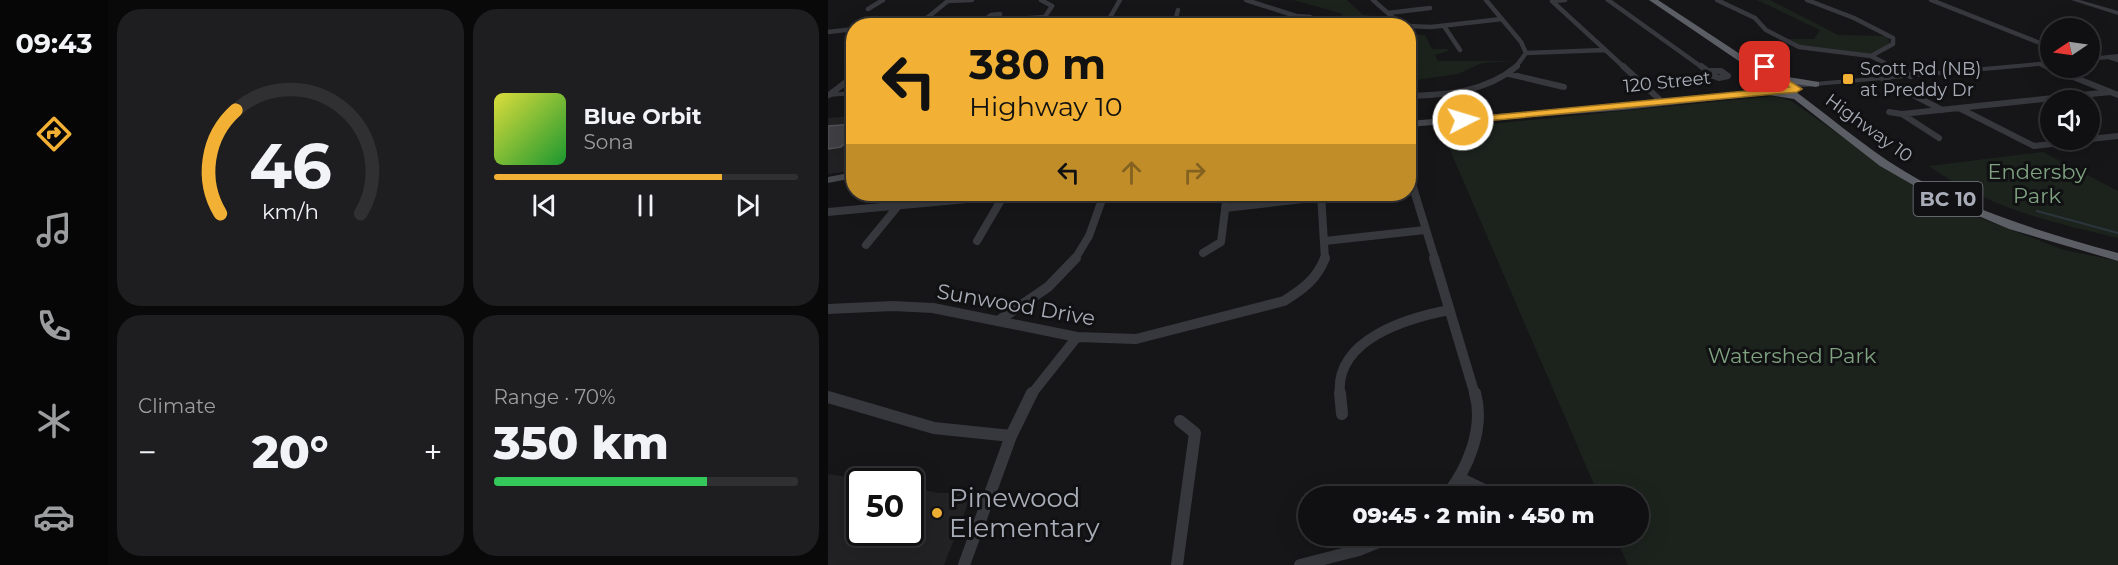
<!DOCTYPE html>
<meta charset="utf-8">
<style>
:root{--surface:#101012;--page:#1e1e20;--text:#f1f3f6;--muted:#9c9d9f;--line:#303032;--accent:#f2b134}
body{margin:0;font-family:Montserrat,sans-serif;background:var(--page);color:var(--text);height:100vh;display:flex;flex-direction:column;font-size:22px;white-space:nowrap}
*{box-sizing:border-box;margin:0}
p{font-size:20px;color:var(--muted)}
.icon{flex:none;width:33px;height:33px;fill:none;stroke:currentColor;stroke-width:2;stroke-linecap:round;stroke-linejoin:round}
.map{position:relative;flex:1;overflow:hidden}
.sheet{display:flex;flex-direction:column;gap:9px;padding:9px;background:#09090a;width:720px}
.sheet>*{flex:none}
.hud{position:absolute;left:18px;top:18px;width:570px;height:183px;border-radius:24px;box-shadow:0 6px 24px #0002,0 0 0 2px var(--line);background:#f2b134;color:#111;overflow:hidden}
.needle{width:39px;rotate:257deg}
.fabs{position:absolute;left:1212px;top:18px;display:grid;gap:12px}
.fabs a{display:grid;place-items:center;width:60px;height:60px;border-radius:50%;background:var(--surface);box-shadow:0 6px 24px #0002,0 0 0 2px var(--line);font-size:30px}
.speed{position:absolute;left:18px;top:468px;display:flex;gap:12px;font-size:30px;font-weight:700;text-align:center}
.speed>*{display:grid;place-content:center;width:78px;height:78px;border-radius:50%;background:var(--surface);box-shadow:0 6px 24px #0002,0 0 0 2px var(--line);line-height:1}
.speed .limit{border:3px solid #111;border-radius:9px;background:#fff;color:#111}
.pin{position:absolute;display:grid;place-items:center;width:51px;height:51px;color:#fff;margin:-26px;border-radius:12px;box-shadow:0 3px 9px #0006}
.me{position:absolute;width:66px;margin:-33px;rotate:85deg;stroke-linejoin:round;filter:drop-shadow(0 0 4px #0008)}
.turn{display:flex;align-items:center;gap:21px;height:126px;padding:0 24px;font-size:27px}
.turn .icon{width:78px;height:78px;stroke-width:2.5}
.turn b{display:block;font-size:42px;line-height:51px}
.lanes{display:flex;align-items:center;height:57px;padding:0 24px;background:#0003;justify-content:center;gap:30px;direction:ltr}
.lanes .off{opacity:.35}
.big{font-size:45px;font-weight:800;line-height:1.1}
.sheet .widget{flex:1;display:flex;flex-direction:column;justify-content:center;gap:9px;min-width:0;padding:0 21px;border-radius:24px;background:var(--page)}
.sheet .dial{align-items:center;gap:0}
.dial svg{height:156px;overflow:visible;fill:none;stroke:var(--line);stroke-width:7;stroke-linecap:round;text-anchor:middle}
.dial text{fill:var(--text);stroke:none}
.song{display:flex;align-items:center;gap:18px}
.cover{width:72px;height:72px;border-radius:9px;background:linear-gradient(135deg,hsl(60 70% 55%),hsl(130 70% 35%))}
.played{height:6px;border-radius:3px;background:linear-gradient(90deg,var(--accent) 75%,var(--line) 75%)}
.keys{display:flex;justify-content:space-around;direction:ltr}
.heat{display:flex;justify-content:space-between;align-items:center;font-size:33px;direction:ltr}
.charge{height:9px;border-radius:4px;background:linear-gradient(90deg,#34c759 70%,var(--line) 0)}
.sheet .tiles{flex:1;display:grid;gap:9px;grid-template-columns:repeat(2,1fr)}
.trip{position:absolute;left:470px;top:486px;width:351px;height:60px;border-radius:30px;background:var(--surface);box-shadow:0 6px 24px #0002,0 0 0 2px var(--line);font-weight:800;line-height:60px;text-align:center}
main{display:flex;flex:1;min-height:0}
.menu{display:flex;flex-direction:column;width:108px;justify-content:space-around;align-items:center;background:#060607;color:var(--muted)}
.menu .icon{width:42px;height:42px}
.menu .selected{color:var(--accent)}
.menu b{font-size:27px;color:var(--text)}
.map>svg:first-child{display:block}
.built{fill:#222225}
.green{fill:#1c231d}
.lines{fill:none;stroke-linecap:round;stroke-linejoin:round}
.stream{stroke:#2c353c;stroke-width:2}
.minor-far4{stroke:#37383d;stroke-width:4.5}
.minor-far3{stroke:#37383d;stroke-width:6}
.minor-far2{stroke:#37383d;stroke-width:8}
.minor-far1{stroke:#37383d;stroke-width:10}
.minor{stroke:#37383d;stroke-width:12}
.tertiary{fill:#37383d;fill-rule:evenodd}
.secondary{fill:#45474d;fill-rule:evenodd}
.trunk{fill:#5b5e65;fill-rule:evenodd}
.shaded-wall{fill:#212124}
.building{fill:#3f3f44;stroke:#4f5156;stroke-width:1.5}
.route{fill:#f2b134;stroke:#9d7322;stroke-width:1.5}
.poi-dot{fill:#f2b134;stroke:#111113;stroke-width:2}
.labels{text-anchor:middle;stroke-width:6;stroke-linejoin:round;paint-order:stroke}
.far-poi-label{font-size:18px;fill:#a8adb8;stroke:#111113;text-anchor:start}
.far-street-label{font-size:18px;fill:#a8adb8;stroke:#111113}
.shield{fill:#111113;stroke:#7b7e86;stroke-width:1.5}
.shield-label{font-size:20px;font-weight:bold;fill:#a8adb8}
.park-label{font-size:21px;fill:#7fa381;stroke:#111113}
.street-label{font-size:21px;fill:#a8adb8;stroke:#111113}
.near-poi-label{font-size:26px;fill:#a8adb8;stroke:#111113;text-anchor:start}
</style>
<main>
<nav class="menu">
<b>09:43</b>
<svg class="icon selected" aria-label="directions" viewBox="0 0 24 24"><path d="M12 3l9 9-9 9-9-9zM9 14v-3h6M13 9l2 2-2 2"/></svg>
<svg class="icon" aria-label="music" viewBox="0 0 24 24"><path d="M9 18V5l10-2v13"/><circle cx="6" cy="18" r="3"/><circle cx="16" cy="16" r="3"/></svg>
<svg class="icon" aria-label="phone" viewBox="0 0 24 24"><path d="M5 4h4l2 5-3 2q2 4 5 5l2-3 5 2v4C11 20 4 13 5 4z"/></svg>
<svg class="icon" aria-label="climate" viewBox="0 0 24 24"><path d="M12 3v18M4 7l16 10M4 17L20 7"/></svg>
<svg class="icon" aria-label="car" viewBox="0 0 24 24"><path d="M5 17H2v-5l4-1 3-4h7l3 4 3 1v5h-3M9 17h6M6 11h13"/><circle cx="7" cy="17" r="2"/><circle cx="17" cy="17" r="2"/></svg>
</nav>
<section class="sheet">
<div class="tiles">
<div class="widget dial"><svg viewBox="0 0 100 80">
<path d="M14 69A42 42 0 1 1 86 69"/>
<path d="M14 69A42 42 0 0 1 22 16" stroke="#f2b134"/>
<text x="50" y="56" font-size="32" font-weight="700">46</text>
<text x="50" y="72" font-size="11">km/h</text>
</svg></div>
<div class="widget">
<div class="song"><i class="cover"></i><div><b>Blue Orbit</b><p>Sona</p></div></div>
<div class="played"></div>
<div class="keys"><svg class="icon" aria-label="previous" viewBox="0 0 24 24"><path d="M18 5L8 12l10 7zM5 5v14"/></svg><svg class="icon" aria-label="pause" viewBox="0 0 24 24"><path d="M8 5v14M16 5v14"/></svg><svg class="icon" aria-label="next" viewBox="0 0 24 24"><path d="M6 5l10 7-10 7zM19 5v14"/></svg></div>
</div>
<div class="widget"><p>Climate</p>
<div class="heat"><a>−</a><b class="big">20°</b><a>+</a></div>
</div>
<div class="widget"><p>Range · 70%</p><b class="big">350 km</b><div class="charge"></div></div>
</div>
</section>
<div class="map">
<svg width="1290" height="565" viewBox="0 0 1290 565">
<rect width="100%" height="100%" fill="#161618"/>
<path class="built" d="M25,116V163L16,172L0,174V118Z
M0,474L47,481L32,482V532H82L83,488L112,493H144L116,565H0Z"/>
<path class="green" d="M466,0H519L535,15L553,14L537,16L546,25H505L515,14Z
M929,0H942L1010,35L1059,36L1062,44L1042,55L978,49L957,39H986L992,30Z
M581,34L597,35L604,49H619L620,51L607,55L610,61H686L654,63L630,74L581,81Z
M946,96L963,101L1087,187L1139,213L1236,250L1290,261V565H800L787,536H810V496H771L613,129Z
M1215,152L1290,191V238C1222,222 1158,207 1101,166Z"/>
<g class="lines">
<path class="stream" d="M1209,211L1290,233"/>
<path class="minor-far4" d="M418,0L468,16L428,26
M545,0L570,22L580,26
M658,0L693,42L698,53L687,68
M780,0L875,68
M889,0L927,18L938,30L971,47L1043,56L1066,68
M979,0L1026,18L1065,38V44L1043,56
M1103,0L1222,47
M120,1L144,0
M724,1L797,68
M724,1L737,0
M40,9L55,0
M350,10L347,21H388L411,26
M560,13L602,8
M468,16L482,17
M176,19L171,18L172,14L163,15L155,21L218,17
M77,26L90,25
M89,26L121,0
M211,26L224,6L213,0
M277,26L292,0
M580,26L603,27L674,19
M616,26L632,50
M0,32L26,29
M698,53L777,50
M1281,57L1290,60
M1212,64L1221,68"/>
<path class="minor-far3" d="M795,66L831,99
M873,66L881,72
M1063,66L1083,76
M1218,66L1290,95
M883,71H893L900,76L891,78L880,74Z
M681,74L736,87
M1055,79L1114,110
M1,95L26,76
M580,96C619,95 658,92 689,66
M1131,108L1206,146L1259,140
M1061,112L1074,114
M1111,138L1074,114L1282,92
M1262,139L1290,136"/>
<path class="minor-far2" d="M580,171L607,259
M493,194L497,259
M397,208L493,197
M0,212L192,194
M149,241L176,195
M497,241L597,230
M38,245L70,206
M375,253L393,242L399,194
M247,259L261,236L276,194"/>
<path class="minor-far1" d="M606,258L647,395
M0,309L65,306L105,308L249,337L308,339L456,301C475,289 489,279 497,258
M170,321L220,287L248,258
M203,395L249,337
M512,395C506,339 580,318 621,310"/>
<path class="minor" d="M512,393L514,414
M0,397L106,428L183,436
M633,479L669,496
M618,496C640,469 657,428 647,393
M136,565L183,436L204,393
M349,565L367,433L352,421
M472,565L531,550L565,536"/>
<path class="tertiary" d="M1243,0H1252L1290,11V15Z
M1290,54V58L1262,61V57Z
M1222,61V65L965,88L961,86L965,84Z
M26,91V95L0,97V93Z"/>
<path class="secondary" d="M969,86L973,89L972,91L796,110L580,127V121L796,104Z
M26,172V178L0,183V177Z"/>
<path class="trunk" d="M821,0H830L950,79L954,76L991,82V86L988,87L954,82C996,111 1033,145 1076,171C1142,211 1217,233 1290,253V261L1181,229L1106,197L1052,166L966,99L934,94L932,92L937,89L958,93Z"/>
</g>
<path class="shaded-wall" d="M26,134V145L17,154L0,156V149Z"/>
<path class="building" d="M26,124V134L13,147L0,149V126Z"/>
<path class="route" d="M934,66H939L974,89L969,92L635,123L630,120L635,118L961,87L934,69Z"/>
<g class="poi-dot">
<rect x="1014" y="73" width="12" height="12" rx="3"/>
<circle cx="109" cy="513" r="6"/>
</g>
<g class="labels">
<g class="far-poi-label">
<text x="1032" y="75">Scott Rd (NB)<tspan x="1032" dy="21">at Preddy Dr</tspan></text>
</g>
<g class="far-street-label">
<text transform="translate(839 82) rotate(-6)" y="6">120 Street</text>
<text transform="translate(1041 128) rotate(36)" y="6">Highway 10</text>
</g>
<rect class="shield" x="1085.5" y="182" width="69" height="34" rx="4.5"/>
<g class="shield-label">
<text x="1120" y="206">BC 10</text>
</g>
<g class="park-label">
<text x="1209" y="179">Endersby<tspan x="1209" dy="24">Park</tspan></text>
<text x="964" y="363">Watershed Park</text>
</g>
<g class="street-label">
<text transform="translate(188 305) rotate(10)" y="7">Sunwood Drive</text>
</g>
<g class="near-poi-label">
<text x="121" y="507">Pinewood<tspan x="121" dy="30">Elementary</tspan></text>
</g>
</g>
</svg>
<div class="fabs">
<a><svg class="needle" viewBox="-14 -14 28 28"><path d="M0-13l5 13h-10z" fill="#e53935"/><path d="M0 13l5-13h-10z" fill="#9c9d9f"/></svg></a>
<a><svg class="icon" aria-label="sound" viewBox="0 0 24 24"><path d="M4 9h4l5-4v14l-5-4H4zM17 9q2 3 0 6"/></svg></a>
</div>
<div class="speed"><div class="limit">50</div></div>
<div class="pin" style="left:937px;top:67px;background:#d93025"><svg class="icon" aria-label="arrive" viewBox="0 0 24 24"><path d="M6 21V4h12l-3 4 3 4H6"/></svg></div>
<svg class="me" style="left:635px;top:120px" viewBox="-20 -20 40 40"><circle r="17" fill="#f2b134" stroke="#fff" stroke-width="3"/><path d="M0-11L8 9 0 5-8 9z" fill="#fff"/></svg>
<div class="trip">09:45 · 2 min · 450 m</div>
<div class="hud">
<div class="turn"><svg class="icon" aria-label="left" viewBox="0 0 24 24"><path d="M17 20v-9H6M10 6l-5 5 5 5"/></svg><div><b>380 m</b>Highway 10</div></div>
<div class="lanes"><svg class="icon" aria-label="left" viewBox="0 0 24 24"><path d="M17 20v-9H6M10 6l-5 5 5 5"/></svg><svg class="icon off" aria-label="ahead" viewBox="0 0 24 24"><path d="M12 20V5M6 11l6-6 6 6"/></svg><svg class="icon off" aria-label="right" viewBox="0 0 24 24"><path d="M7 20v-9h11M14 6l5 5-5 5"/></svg></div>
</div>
</div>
</main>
